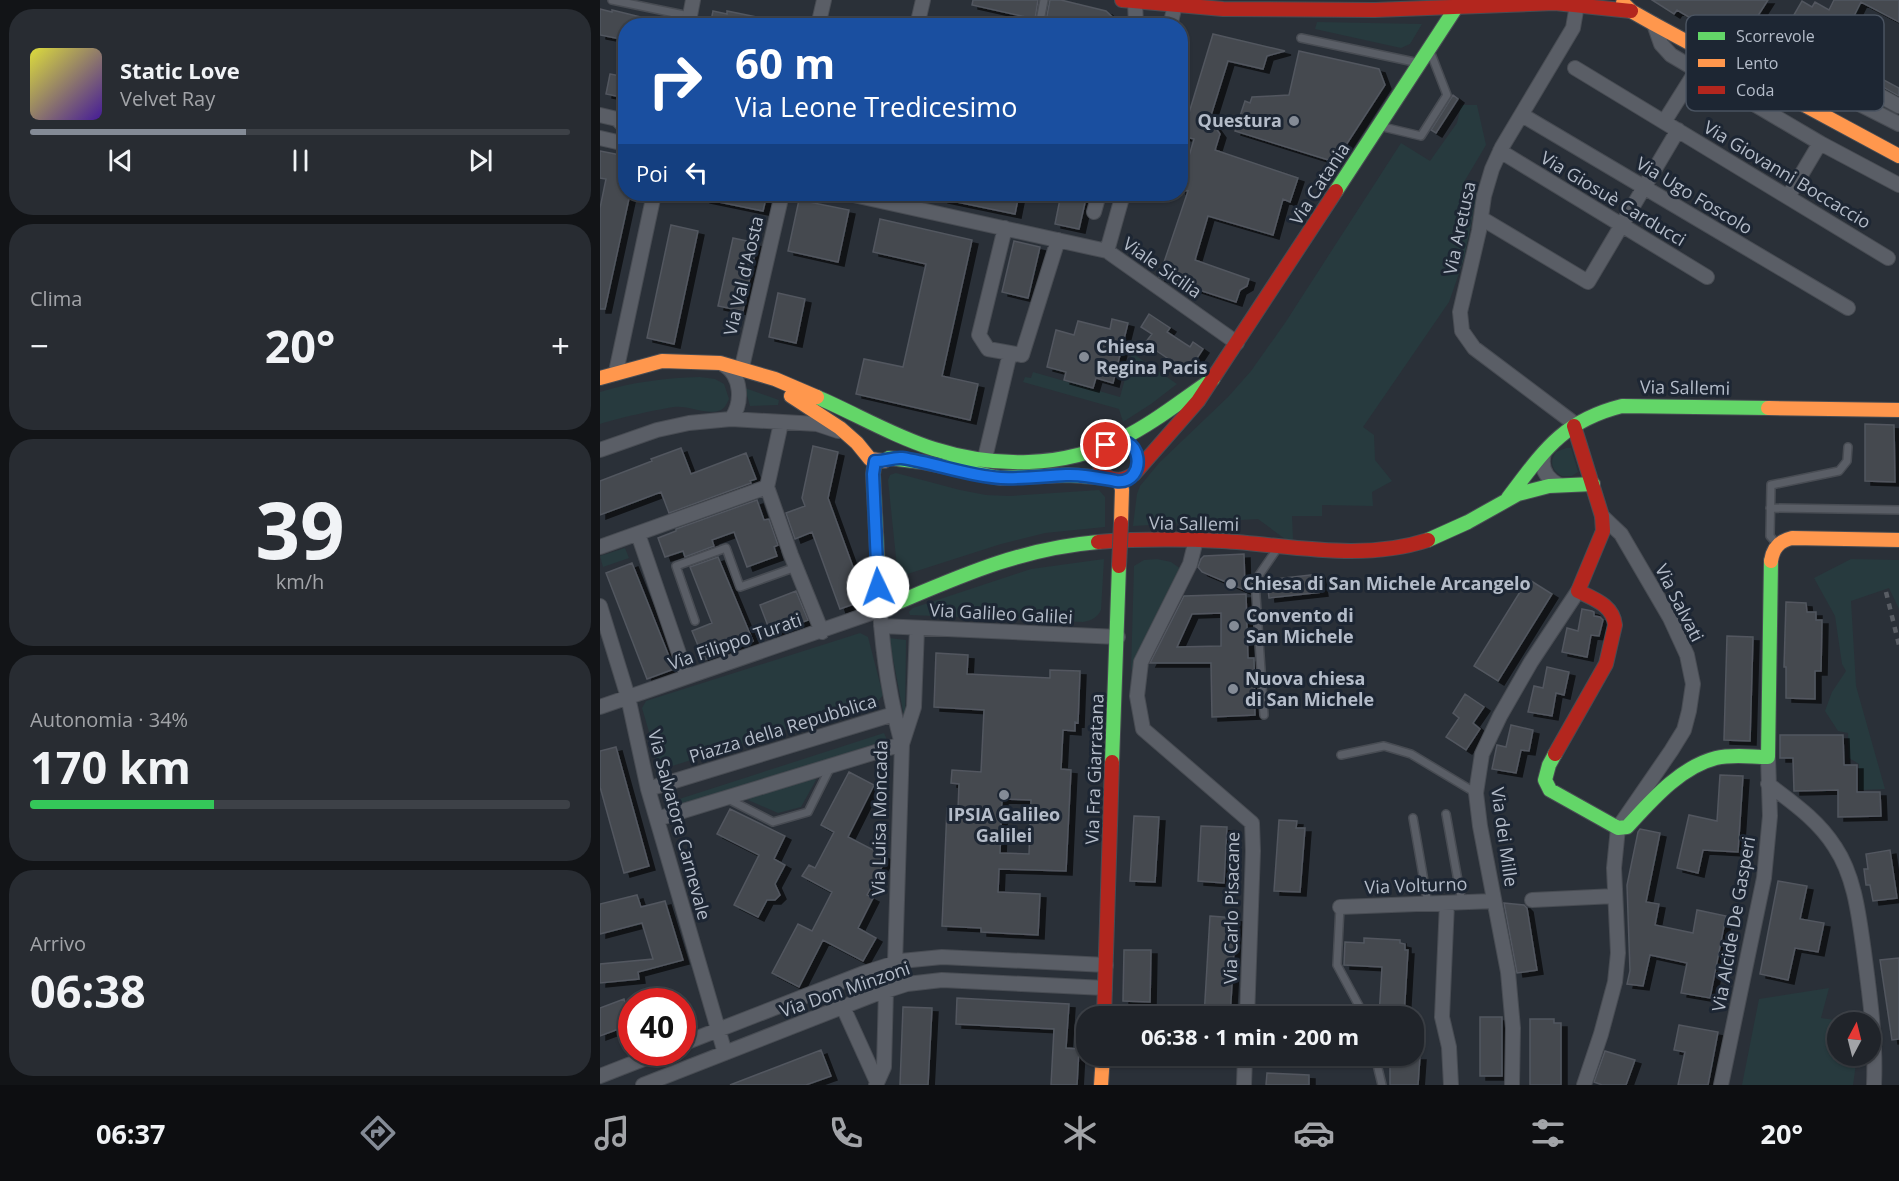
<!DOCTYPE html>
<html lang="it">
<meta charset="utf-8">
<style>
:root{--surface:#20242a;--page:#282c32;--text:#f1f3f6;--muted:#a2a4a8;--line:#3d4147;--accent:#848b96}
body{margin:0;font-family:"Open Sans",sans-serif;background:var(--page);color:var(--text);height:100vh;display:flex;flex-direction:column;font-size:22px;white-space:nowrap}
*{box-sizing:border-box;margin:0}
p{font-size:20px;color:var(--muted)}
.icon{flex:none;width:33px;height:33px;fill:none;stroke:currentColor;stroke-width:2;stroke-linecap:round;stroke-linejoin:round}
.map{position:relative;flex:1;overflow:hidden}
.details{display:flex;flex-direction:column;gap:9px;padding:9px;background:#121417;width:600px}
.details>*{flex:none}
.top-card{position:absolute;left:18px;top:18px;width:570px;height:183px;border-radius:24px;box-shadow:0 2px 4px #0004,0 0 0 2px var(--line);background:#1a4fa0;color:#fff;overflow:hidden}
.needle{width:39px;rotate:7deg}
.tools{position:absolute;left:1227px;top:1012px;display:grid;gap:12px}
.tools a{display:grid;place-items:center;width:54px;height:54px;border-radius:50%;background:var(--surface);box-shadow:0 2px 4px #0004,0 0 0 2px var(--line);font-size:30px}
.speed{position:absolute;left:18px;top:988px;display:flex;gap:12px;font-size:30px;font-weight:700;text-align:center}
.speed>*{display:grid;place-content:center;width:78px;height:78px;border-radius:50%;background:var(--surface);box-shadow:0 2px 4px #0004,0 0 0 2px var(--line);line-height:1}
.speed .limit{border:9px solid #d22;background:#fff;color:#111}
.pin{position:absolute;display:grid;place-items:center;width:51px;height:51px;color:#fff;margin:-26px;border:3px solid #fff;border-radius:50%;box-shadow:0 2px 6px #0007}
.me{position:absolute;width:66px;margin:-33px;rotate:357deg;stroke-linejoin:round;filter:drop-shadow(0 0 4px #0008)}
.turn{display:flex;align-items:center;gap:21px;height:126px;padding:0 18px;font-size:27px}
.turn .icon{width:78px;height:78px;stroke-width:2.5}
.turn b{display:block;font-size:42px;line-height:51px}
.then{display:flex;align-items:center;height:57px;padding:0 18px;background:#0003;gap:12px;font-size:22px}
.big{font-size:45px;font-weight:700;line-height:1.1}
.details .widget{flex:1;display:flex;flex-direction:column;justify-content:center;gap:9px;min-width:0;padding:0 21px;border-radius:24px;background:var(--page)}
.details .dial{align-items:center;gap:0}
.dial b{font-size:78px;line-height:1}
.song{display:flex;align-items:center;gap:18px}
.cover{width:72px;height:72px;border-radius:9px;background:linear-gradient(135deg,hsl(60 70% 55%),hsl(260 70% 35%))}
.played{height:6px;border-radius:3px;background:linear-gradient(90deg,var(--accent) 40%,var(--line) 40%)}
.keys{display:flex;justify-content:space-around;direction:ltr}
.heat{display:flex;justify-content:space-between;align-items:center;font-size:33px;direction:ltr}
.charge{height:9px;border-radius:4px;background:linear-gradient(90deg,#34c759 34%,var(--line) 0)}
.trip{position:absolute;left:476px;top:1006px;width:348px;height:60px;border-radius:24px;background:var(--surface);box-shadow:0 2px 4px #0004,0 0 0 2px var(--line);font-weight:700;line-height:60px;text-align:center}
.menu{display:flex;height:96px;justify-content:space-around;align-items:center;background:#0d0e11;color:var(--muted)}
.menu .icon{width:42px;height:42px}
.menu .selected{color:var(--accent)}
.menu b{font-size:27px;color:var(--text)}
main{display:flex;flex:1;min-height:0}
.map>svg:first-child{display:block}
.green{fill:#273a3e}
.building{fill:#444950;stroke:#52575f;stroke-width:1.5;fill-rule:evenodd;filter:url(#shadow)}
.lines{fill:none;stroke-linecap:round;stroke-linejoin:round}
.lane-casing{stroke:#484c53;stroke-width:10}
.street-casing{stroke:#484c53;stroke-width:16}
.fast-casing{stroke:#484c53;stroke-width:16}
.slow-casing{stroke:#484c53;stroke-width:16}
.jam-casing{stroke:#484c53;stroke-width:16}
.lane{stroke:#5a5e66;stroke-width:7}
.street{stroke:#5a5e66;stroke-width:14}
.fast{stroke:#63d668;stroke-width:14}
.slow{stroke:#ff974d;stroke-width:14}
.jam{stroke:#b3261e;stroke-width:14}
.rail{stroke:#595d64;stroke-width:4.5;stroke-dasharray:6 6;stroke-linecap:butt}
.jam-bridge-casing{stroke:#484c53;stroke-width:16;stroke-linecap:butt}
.jam-bridge{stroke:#b3261e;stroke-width:14}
.route-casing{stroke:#114b97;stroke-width:15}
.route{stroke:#1a73e8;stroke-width:10}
.poi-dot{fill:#848b96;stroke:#1d2633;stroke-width:2}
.labels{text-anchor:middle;stroke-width:6;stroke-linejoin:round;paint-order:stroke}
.poi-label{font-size:18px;font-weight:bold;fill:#b4bcc9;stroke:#1d2633;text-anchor:start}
.street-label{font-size:18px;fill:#b4bcc9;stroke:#1d2633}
.key{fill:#1d2633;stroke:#4a5360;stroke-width:1.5}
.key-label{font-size:16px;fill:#b4bcc9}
</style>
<main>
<section class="details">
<div class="widget">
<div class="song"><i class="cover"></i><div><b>Static Love</b><p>Velvet Ray</p></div></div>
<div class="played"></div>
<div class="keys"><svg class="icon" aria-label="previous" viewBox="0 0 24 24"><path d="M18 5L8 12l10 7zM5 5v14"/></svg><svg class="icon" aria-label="pause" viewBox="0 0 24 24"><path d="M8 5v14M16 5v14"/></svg><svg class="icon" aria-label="next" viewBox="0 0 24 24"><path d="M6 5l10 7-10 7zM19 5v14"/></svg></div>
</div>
<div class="widget"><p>Clima</p>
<div class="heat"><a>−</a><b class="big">20°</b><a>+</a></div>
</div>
<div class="widget dial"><b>39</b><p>km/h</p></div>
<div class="widget"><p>Autonomia · 34%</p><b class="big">170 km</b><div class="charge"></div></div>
<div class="widget"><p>Arrivo</p><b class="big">06:38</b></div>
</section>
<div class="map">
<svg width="1299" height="1085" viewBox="0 0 1299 1085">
<defs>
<filter id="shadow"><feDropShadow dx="6" dy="4" stdDeviation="0" flood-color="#0009"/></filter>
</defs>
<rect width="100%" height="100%" fill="#2a3038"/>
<path class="green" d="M717,22L822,24L810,44L801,48L715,29Z
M861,105H877L886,145L864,182L878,190L864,259L849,302L763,427L774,435L775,460L792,481L772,492L773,506L722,505V516H692L693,539H685L658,519L533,526L537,494L540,486L559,463L628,397L651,371L685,323L801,143L830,161L857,123Z
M532,353L577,384L551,404L523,422L519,409L423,382L425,377L431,378L433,372L520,397Z
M100,377L115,379L124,384L129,399C127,403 125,408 121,410C107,416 89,405 74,407C55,410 18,418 0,424V392C33,382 65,378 100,377Z
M145,388L179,400L178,405L150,406Z
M966,448H971L978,472L972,476H962C952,471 949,462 956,452Z
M296,473L360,490L386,495L410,496L499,490L505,497V527L445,533L401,544L298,577L288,480L290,475Z
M25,548L29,558L3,567L0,556Z
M504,559L501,610C497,618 492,620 483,622L310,615L309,612L313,608L431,569Z
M557,559L571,562L581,569L531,671L534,566L544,560Z
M1251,559L1299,560V609L1289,588L1251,601L1256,686L1285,789L1259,790V764L1249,758L1248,733L1238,731L1225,711L1232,692L1246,671L1242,664L1235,616L1214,578Z
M260,633L268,637L283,695L279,700L66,768L59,766L42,708L46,701Z
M289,638L306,640L305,721Z
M284,733L287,740L70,810L67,803Z
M214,777L216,780L201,807L178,813L148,800L149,797Z
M1229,988L1221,1018L1255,1023H1238V1056H1257L1253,1085H1142L1159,999Z"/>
<path class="building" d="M373,0H438L435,19L372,5Z
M450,0H461L506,11L522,26H445Z
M1052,0H1168L1138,47L1118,35L1110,37L1105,34L1104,26L1077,10L1074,14Z
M1234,0H1299V22L1261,2L1235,54L1299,88V96L1184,32L1202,1L1212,7L1215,2L1229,10Z
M0,9L12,12V10L53,20V26H26V40L0,35Z
M113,11L127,14V11L171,20L170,26H110Z
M613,34L685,51L667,56L663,69L628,61L608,125L615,127L620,134L615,150L698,178L690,202L683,199L673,235L608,216L595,260L649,279L647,286L640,290L636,302L559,277L588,191L580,190V187L594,139L582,136Z
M699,51L779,69L785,85L735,162L635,131L645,101L650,103L652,97L689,95Z
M10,74L26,77V98L6,94Z
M853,95L858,99L836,133L831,130Z
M0,151L26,156V194H30L5,309H0V208L6,179L0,178Z
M105,194H167L163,211L104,199Z
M343,194H419L415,214L342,199Z
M461,194H487L479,229L455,224Z
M199,200L249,210L238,262L188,251Z
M280,219L372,240L342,376L378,384L370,420L256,394L264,359L303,367L326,264L273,252Z
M71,225L98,231L74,344L47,338Z
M133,238L157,243L143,311L118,306Z
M414,241L440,247L428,298L402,292Z
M178,293L205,299L196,343L169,337Z
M549,314L570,328L567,332L590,347L593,342L603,349L588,372L545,343L552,334L541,327Z
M512,319L528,323L513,383L496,378L493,388L464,380L466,372L447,367L456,330L474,335L478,321L510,329Z
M1265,424L1294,425L1295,482L1265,481Z
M213,446L238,452L228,498L265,600L240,609L212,532L195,539L186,513L205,506L202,498Z
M81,448L91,474L146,453L156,479L150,481L151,483L69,513L61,492L0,515V481L52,461L51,459Z
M157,500L164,520L169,519L178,545L174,547L177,556L147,567L134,532L112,540L114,546L85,557L83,551L65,557L58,538L76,531V529Z
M644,554L645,590L602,572L598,567L601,559L604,556Z
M118,557L153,641L104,660L92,631L112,623L90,567Z
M32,563L74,669L47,679L6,573Z
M719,574L722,592L669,598L667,580Z
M928,579L952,594L898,681L874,666Z
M196,591L208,620L171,634L160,605Z
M646,594L648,658H654L655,715L612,717L611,663H550L584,596ZM621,613V646L577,647L592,614Z
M1186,602L1206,603L1207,612H1216V620H1222L1221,671H1215V699L1186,698V667H1184Z
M982,609L992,611L994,612V616L1000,617L1003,620L999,636L991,635L987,657L962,652L967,628L978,631Z
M1127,636L1153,637L1150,741L1124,740Z
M336,653L368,655L367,674L450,678V670L480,671L478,723L475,722V731L463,730L461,769L471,770L466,871L399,869L398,892L440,894L438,935L381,932V928L342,926L347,808L358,809L359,784L351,783L352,770L381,772L384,710L334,707ZM402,799L431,800L429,854L400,853Z
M947,667L969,672L964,695L956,693L952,716L928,712L934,686L943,688Z
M865,694L884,707L873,723L880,729L866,750L846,737L859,718L853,713Z
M911,725L933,730L929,751L921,750L916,773L892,769L897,745L906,747Z
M1180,735H1243L1244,765H1257V792H1280L1281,816L1238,817V790L1194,791L1193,758H1180Z
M16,747L49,866L24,873L0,787V751Z
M249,772L274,785L248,837L287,857L267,895L273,898L258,928L276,938L263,961L223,940L199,987L172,973L198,924L212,931L232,892L202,876L209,865L215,868L234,832L221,825Z
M1120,775L1143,776L1138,852L1103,850L1098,873L1077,868L1089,815L1117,821Z
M130,809L185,836L174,859L185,865L175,884L180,895L175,900H167L158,917L134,905L159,855L117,834Z
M534,816L559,817L555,882L530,881Z
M679,820L697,821L696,828H705L700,892L674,891Z
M601,826L627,827L624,883L598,881Z
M1040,829L1060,833L1046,902L1059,904L1055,925L1093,933L1097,910L1126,916L1110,998L1081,993L1087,963L1050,955L1043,986L1027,984L1030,971L1027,885L1038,832Z
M1290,850L1297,898L1273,901L1270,885H1266L1264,869H1268L1266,854Z
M1178,881L1207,886L1200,919L1224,923L1218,952L1195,948L1188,980L1160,974Z
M37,895L41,907L65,901L83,960L38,972L39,979L0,983V964L53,959L42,923L0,934V904Z
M904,903L924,905L927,908L937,970L917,973Z
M610,916L636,918L630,1017H604Z
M764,938L800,940V943L805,944V950H808L804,1017H779L782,967L744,965L745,942L764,943Z
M524,950H551L550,1002L523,1001Z
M1299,958V1039L1292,1040L1280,960Z
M357,998L469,1004L466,1048L479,1049L477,1085H451L454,1029L356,1024Z
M24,999L32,1024L0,1036V1008Z
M303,1007L332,1008L328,1085H300Z
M880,1017H902V1076H880Z
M930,1019H954V1023H961V1085H930Z
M1079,1025L1118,1032L1108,1085H1078L1085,1052L1074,1050Z
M221,1050L231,1076L206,1085H130Z
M1005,1051L1035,1060L1026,1085H1002L994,1082Z
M790,1056H820L818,1085H790Z
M667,1073L709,1075V1085H666Z"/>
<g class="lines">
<g class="lane-casing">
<path id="lane" d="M12,0L89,16
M439,26L444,0
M701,38L819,63
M779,126L821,136L847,95L830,51
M1170,508L1299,510
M1177,544L1170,536L1171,485L1239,471L1247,461L1248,447
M95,621L76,566L126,548L140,587L196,567
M664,715L655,581L677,549
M741,755L784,746L811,754L876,793
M128,799L173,822L208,812L230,768
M846,814L862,903
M813,818L828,904
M740,907L737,965L765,1017
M775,1056L782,1085"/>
</g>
<g class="street-casing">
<path id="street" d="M535,2L536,26
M1054,24L1061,44L1071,55L1220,143L1299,185
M88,26L93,0
M218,26L224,0
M317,26L323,0
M570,26L575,5
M1159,30L1299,106
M975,68L1288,258
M1147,75L1182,65L1299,124
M0,115L17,119L26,128
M922,115L1248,308
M1064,122L1096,71
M0,138L26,144
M900,151L1107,277
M249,194L507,251L637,343
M1188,197L1220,143
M494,212L499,194
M881,218L988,282L1078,130
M405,228L379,335L388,349L422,355L458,240
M507,251L523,194
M124,365C142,376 143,403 131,419
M142,367L182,194
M16,372L54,194
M181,423L167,487L191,555L222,632
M974,426L971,421L874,348L862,331L860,312L879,231L884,196L892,169L902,147L973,28L977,5
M0,450L57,430L89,423L131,419L217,424L238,431
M944,453C940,467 945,478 959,485
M384,462L410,353
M38,534L87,677
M596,540L590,564L541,662L537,696L543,729L652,823L653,851L647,1017
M0,547L167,487
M0,606L28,697L48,789L125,1053
M281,626L518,637
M0,707L280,610C283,655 290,701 302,744L295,963
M302,744L314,707L317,628
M1168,784C1193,803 1218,820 1235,847C1255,877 1259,917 1264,952C1270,997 1276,1040 1274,1085
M48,789L294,714
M57,819L302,744
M932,900L1015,896
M847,903L842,1017L849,1047L851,1085
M740,907L894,901
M243,1007L277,1082
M82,1044L264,973L301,961L342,957L506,965
M0,1076L59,1053
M43,1085L273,995L307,984L342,980L505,988
M276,1085L284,1067L286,990
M644,1085L645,1056
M912,1085L913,1028L908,972L880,826L876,793L882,754L900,716L931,662L978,591
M984,1085L1001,1034L1015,982L1018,953L1014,868L1018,828L1071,751L1084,730L1089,711L1093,684L1087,655L1070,618L1021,534L1002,516
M1121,1085L1164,878L1170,816L1168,757"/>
</g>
<g class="fast-casing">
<path id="fast" d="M736,191L861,0
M217,397C256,414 293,436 334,449C394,468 464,468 521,439C554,423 583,399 613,379
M289,458L322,462L400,478L468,475L509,478
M275,461L273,474L280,610C354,579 416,549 498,542
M908,498C943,452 962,421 1022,406L1168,408
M828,540L868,522L918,494L949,486L993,484
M955,754L949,765L945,780L950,790L1018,828L1027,827C1051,801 1080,767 1116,758C1133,754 1151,757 1168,757L1171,561
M512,762L519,566"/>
</g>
<g class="slow-casing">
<path id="slow" d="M1023,3L1031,11L1054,24L1299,156
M0,378L62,361L120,363L175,379L217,397
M191,396L240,428L257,443L270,459L284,461
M1168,408L1299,410
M520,481L522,490L521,523
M1171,561C1173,548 1179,541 1192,538L1299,540
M501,1085L503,1056"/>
</g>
<g class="jam-casing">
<path id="jam" d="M522,0L623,9L775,10L955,3L1031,11
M506,445C499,455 497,463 504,475C515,482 523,481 534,474L598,401L736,191
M498,542C539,539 581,539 622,541C690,545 761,562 828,540
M955,754L1006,664L1015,625C1013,605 994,599 978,591L1003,531L1002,516L974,426
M504,1017L512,762"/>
</g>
<use href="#lane" class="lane"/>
<use href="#street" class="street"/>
<use href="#fast" class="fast"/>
<use href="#slow" class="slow"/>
<use href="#jam" class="jam"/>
<path class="rail" d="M1286,592L1299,645"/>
<g class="jam-bridge-casing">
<path id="jam-bridge" d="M519,566L521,523"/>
</g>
<use href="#jam-bridge" class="jam-bridge"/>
</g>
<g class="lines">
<g class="route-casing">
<path id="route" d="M278,587L273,474L275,461C284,462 292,457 302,458C335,463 368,476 401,478C423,479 444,476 466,475C483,474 500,478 516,481C549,485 543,426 506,445"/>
</g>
<use href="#route" class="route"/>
</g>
<g class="poi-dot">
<circle cx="694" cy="121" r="6"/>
<circle cx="484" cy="357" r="6"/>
<circle cx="631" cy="584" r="6"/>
<circle cx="634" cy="626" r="6"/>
<circle cx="633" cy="689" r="6"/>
<circle cx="404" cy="795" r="6"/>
</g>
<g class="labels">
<g class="poi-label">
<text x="682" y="127" text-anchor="end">Questura</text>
<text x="496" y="353">Chiesa<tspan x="496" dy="21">Regina Pacis</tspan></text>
<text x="643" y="590">Chiesa di San Michele Arcangelo</text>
<text x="646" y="622">Convento di<tspan x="646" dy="21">San Michele</tspan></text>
<text x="645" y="685">Nuova chiesa<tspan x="645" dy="21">di San Michele</tspan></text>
<text x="404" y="821" text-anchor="middle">IPSIA Galileo<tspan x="404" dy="21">Galilei</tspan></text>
</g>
<g class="street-label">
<text transform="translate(1187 175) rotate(31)" y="6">Via Giovanni Boccaccio</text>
<text transform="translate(720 184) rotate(-57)" y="6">Via Catania</text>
<text transform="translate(1094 196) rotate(31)" y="6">Via Ugo Foscolo</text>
<text transform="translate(1013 199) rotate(31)" y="6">Via Giosuè Carducci</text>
<text transform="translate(860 228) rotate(-78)" y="6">Via Aretusa</text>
<text transform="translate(562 268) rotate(35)" y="6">Viale Sicilia</text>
<text transform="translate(144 276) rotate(-77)" y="6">Via Val d'Aosta</text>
<text transform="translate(1085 388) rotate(1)" y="6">Via Sallemi</text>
<text transform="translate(594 524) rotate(1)" y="6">Via Sallemi</text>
<text transform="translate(1079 603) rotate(63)" y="6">Via Salvati</text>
<text transform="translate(401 614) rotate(3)" y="6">Via Galileo Galilei</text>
<text transform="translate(135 642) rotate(-19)" y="6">Via Filippo Turati</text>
<text transform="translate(183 729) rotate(-17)" y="6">Piazza della Repubblica</text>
<text transform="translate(495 769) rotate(-88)" y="6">Via Fra Giarratana</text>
<text transform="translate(280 818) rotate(-89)" y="6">Via Luisa Moncada</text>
<text transform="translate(79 825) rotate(75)" y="6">Via Salvatore Carnevale</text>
<text transform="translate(904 837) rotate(82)" y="6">Via dei Mille</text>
<text transform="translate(816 886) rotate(-2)" y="6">Via Volturno</text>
<text transform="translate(632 908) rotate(-89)" y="6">Via Carlo Pisacane</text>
<text transform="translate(1134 924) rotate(-80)" y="6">Via Alcide De Gasperi</text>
<text transform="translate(245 990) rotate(-19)" y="6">Via Don Minzoni</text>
</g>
</g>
<rect x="1086" y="15" width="198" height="96" rx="9" class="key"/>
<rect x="1098" y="32" width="27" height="8" fill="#63d668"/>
<rect x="1098" y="59" width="27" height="8" fill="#ff974d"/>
<rect x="1098" y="86" width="27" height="8" fill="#b3261e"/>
<g class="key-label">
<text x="1136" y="42">Scorrevole</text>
<text x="1136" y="69">Lento</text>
<text x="1136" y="96">Coda</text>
</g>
</svg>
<div class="tools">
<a><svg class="needle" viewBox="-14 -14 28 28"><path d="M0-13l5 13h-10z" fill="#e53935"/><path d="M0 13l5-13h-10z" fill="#a2a4a8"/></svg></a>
</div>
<div class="speed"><div class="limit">40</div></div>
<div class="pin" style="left:506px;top:445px;background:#d93025"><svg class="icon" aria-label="arrive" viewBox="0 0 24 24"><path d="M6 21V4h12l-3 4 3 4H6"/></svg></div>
<svg class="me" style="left:278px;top:587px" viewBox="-20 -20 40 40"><circle r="19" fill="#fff"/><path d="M0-13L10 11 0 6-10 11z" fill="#1a73e8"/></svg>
<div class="trip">06:38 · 1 min · 200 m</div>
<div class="top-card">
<div class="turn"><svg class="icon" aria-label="right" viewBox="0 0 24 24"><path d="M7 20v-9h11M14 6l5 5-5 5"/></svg><div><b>60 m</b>Via Leone Tredicesimo</div></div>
<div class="then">Poi<svg class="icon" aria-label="left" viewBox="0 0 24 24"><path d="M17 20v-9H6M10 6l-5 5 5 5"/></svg></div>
</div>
</div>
</main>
<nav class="menu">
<b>06:37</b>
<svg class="icon selected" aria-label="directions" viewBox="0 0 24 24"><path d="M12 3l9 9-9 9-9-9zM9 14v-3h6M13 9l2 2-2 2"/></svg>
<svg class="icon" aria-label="music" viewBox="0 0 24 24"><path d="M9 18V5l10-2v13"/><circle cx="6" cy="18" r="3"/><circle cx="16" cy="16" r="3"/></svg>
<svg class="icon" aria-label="phone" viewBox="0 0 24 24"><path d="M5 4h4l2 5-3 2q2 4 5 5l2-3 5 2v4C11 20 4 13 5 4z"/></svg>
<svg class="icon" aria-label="climate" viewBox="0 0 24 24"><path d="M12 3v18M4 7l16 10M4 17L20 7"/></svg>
<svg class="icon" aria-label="car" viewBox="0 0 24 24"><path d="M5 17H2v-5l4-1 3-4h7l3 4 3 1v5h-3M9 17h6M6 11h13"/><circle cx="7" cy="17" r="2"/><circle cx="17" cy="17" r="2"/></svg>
<svg class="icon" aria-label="filters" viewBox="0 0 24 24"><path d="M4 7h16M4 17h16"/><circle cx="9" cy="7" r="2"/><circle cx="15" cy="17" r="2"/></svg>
<b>20°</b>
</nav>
